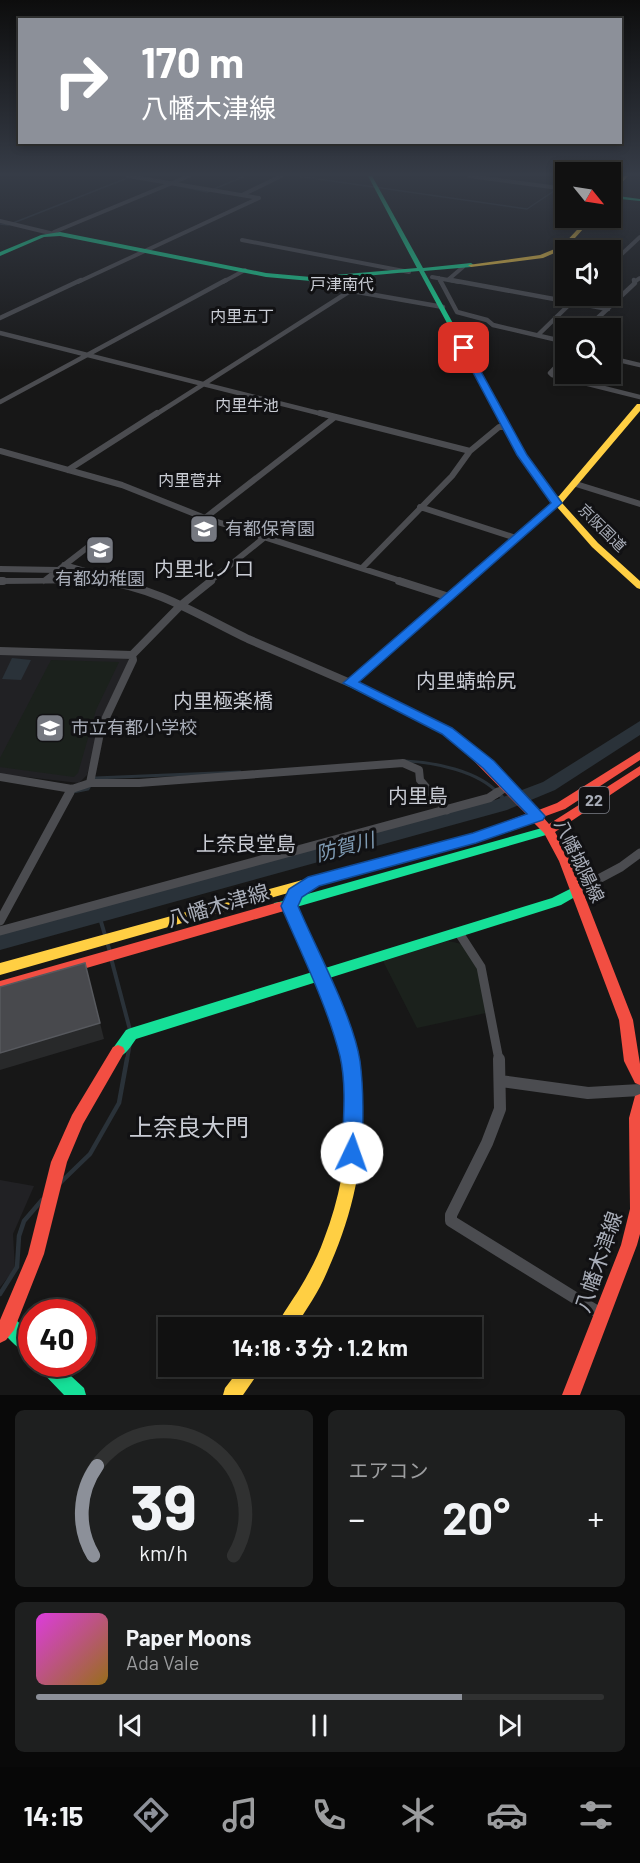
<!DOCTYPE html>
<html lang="ja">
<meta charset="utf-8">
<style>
:root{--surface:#111;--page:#1e1f1f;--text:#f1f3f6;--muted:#9c9d9f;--line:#303131;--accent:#8c9099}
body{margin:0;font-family:Barlow,"Noto Sans JP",sans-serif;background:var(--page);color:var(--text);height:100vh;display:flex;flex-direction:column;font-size:22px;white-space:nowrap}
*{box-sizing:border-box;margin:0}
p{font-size:20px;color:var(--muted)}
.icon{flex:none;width:33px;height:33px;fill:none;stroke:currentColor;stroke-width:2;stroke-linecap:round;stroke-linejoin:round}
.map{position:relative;height:1395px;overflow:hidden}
.sheet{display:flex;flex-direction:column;gap:15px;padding:15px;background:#090909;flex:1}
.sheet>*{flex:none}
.hud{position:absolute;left:18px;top:18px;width:604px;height:126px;border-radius:0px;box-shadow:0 3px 9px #0003,0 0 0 2px var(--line);background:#8c9099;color:#fff;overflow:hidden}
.needle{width:39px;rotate:120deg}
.fabs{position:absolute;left:555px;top:162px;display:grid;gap:12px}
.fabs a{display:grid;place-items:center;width:66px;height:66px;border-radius:0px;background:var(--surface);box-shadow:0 3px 9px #0003,0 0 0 2px var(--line);font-size:30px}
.speed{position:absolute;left:18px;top:1299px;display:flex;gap:12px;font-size:30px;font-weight:700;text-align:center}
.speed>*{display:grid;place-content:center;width:78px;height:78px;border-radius:50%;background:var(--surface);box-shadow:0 3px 9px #0003,0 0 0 2px var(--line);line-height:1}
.speed .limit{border:9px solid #d22;background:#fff;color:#111}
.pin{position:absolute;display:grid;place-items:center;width:51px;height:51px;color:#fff;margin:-26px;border-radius:12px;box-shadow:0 3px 9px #0006}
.me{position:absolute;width:66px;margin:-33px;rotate:3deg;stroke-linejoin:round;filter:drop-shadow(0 0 4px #0008)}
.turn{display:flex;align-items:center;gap:21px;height:126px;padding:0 24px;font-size:27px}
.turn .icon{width:78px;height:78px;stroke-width:2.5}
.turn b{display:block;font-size:42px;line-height:51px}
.big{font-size:45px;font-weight:700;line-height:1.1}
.sheet .tile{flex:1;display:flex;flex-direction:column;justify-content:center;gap:9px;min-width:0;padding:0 21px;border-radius:9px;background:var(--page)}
.sheet .dial{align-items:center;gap:0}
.dial svg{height:156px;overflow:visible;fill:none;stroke:var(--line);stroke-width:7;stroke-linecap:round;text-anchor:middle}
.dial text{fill:var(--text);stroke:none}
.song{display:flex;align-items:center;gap:18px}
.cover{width:72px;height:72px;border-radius:9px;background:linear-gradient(135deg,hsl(300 70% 55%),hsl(40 70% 35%))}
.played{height:6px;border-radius:3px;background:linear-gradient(90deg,var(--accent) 75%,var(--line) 75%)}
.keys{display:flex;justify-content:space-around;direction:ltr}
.heat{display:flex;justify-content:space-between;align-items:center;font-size:33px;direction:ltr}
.sheet .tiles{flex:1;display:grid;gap:15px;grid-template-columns:1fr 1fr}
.tile:last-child{grid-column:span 2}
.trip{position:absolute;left:158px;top:1317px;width:324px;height:60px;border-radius:0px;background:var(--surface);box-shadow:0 3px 9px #0003,0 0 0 2px var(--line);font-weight:700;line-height:60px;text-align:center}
.menu{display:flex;height:96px;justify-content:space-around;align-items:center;background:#070707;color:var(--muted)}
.menu .icon{width:42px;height:42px}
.menu .on{color:var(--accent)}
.menu b{font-size:27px;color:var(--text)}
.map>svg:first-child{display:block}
.built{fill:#212124}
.green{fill:#1b211c}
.water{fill:#2a3239}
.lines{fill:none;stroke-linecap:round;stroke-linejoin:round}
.stream-far3{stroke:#2a3239;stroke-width:1.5}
.stream-far2{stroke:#2a3239;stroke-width:3}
.stream-far1{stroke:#2a3239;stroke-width:4}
.stream{stroke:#2a3239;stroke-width:4.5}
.river{fill:#2a3239;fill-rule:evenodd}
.street-far5{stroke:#4b4c50;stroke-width:4}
.street-far4{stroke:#4b4c50;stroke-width:4.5}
.street-far3{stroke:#4b4c50;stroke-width:6}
.street-far2{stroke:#4b4c50;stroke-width:8}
.street-far1{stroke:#4b4c50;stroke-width:9}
.street{stroke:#4b4c50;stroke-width:12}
.fast{fill:#16e098;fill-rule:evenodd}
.slow{fill:#ffcf43;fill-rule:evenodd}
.jam{fill:#f24e42;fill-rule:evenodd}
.shaded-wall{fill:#28292a}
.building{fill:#48494d;stroke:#57595e;stroke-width:1.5}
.route{fill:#1a73e8;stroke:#114b97;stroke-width:1.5}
.labels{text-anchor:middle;stroke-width:6;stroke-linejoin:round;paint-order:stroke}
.far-street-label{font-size:15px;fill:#a8adb8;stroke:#111113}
.far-neighbourhood-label{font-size:16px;fill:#c9ccd4;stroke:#111113}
.shield{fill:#111113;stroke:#7b7e86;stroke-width:1.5}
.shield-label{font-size:16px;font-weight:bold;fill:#a8adb8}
.poi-label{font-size:18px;fill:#a8adb8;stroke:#111113;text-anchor:start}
.street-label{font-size:18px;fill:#a8adb8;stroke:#111113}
.neighbourhood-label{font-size:20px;fill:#c9ccd4;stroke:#111113}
.water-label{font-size:20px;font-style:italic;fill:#7f9bb3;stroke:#111113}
.near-street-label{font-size:21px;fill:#a8adb8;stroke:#111113}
.near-neighbourhood-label{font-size:24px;fill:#c9ccd4;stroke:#111113}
</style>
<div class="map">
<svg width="640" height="1395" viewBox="0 0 640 1395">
<rect width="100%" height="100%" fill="#171717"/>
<path class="built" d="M0,653L122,657L129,660L105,711L87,775L79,783L0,774Z
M0,1180L34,1186L13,1234L15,1269L0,1287Z"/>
<path class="green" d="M51,660L119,662L96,710L78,773L74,777L0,767V758Z
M448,941L462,944L478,969L486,1013L417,1028L383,961Z"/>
<path class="water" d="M12,658L31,660L21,680L2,679Z"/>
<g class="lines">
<path class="stream-far3" d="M297,176L527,209L566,183
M175,185L207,192L245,176
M0,224L8,225L130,177"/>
<path class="stream-far2" d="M405,761C434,762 479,771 499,794
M73,792L88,789L95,778L240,772"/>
<path class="stream-far1" d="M498,792L506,802
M99,915L110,952
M111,958L130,1030
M127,1060L130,1043"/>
<path class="stream" d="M60,1183L90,1154L119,1103L127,1059
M0,1294L17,1267L19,1236L24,1221L42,1200"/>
<path class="river" d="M640,721V735L555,790L507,810L0,950V934L495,800L543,782Z"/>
<path class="street-far5" d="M469,176L566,189
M242,195L281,176
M0,221L54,234
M54,232L189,176
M242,240L409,272
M610,265L640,237
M432,277L459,282
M439,278L441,282
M311,279L312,282
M449,279L463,267
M78,282L259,198L128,176
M223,282L245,270
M634,282L640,278"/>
<path class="street-far4" d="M311,280L312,284L443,307
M440,280L457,312L487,320L493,325L566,342
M451,280L608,309
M0,318L81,280
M587,328L635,283L634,280
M0,333L326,415
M538,335L578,296
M566,356L550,373L552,375L640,397
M610,358L640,365
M0,402L226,280
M155,415L350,291"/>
<path class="street-far3" d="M320,413L470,451
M0,451L122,485L205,518L404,582
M68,470L157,413
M576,484L640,504
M420,507L516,538
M205,518L335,417
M64,565L95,574V580
M363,567L452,476L470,451L499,427H505
M0,569L58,570
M0,581L95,580L116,582
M44,581L88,547
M209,582L265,537"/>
<path class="street-far2" d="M0,581H3
M103,581C155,587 202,617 248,639C282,654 316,668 350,683
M399,581L449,597
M0,651L132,655
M0,777L72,789L90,783H139L403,763L419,770L420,780L432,794
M90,783L101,728L133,660L132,655L181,605L211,581
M69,794L72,789
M496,794L509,785"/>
<path class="street-far1" d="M431,792L447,810
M576,891L621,867L640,853
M0,921L70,792
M0,931L489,798L498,792
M459,933L481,967L499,1060"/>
<path class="street" d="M499,1059L500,1109L487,1143L451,1215V1221L601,1314
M501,1081L588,1093L640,1090"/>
<path class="fast" d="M368,176H372L423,268L471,263L474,265L471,267L424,271L526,455L559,500L558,502H552L518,455L419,271L311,281L266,277L60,236L44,237L0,256V252L41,235L60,232L266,273L311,277L417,268Z
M610,195L640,199V201L610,198Z
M414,624L417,625L419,627L417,629L357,682L451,728L479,752L481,755L479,758H471L443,734L346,685L345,683L411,625Z
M549,826L553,827L555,830L553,833L279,912L274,911L273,907L274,903L279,902Z
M576,886L580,888L582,891L580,894L561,905L136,1039C130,1047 124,1060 113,1055L111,1051L126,1030L131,1028L552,898Z
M8,1315L14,1318L32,1335V1357C24,1354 4,1336 1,1328C0,1323 0,1322 2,1318Z
M37,1364H58L84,1388L86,1395H64L40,1370Z"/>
<path class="slow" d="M624,176H628L610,195V191Z
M588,218H593L566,248L543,258L471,267L468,265L540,255L562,246Z
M637,404H640V411L562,503L598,543L640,581V589L637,588L592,547L557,507L417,629H411L409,627L411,625L552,502L551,500L559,496Z
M481,831L485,832L487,835L485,838L312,887L300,896L295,906C316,950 340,993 353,1040C374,1117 360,1201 327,1272C319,1292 306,1309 295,1328H276C282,1314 292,1301 300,1288C309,1273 318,1256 324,1239C348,1177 355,1106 339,1041C327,994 303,950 283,906L288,893L0,975V963Z
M242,1366H263L243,1395H223L225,1388Z"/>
<path class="jam" d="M475,751L479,752L536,811L557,803L640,751V760L565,809L543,817L549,824L640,766V775L555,832L571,861L633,1020L640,1064V1085L635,1083L624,1061L619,1020L559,861L544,833L532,821L481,839L477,838L475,835L477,832L526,814L471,758L469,755Z
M279,902L284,903L285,907L284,911L0,993V981Z
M118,1045L123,1047L125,1051L83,1124L67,1162L44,1254L14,1330L6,1340L0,1343V1320L28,1254L51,1162L72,1115L113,1047Z
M640,1094V1234L637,1245L580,1395H562L621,1245L630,1209L629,1118L635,1096Z"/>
</g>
<path class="shaded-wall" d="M100,1023L104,1039L0,1070V1053Z"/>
<path class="building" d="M85,963L100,1023L0,1053V987Z"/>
<linearGradient id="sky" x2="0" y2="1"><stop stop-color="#0d0d0d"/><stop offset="0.47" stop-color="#363c47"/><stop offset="1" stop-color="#363c47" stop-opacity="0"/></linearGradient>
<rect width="640" height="371" fill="url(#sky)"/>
<path class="route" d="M464,345L468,348L527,455L562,503L359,682L452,728L494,761L545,816L543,820L476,843L319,886L302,897L298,906C316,949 353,1016 360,1061C364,1091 363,1122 362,1153L359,1160L352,1162L345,1160L342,1153C343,1122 347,1087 340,1056C327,1005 302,955 281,906L289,889L308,877L473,833L527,814L483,768L442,734L343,683L551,503L517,455L460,348Z"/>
<defs>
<g id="school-square" transform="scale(1.5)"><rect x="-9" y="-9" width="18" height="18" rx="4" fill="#757880" stroke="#111113"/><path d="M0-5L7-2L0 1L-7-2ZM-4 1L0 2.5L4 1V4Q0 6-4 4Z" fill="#fff"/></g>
</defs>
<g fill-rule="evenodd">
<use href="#school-square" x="204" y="529"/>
<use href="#school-square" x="100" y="550"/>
<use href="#school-square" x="50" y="728"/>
</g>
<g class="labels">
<g class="far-street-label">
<text transform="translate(602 528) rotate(45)" y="5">京阪国道</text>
</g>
<g class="far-neighbourhood-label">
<text x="342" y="290">戸津南代</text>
<text x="242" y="322">内里五丁</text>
<text x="247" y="411">内里牛池</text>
<text x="190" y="486">内里菅井</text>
</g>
<rect class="shield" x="579" y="787" width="30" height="26" rx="4.5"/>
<g class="shield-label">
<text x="594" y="806">22</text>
</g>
<g class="poi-label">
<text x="225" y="535">有都保育園</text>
<text x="100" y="585" text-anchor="middle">有都幼稚園</text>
<text x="71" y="734">市立有都小学校</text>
</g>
<g class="street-label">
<text transform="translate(579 861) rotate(64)" y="6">八幡城陽線</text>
</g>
<g class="neighbourhood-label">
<text x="204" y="576">内里北ノ口</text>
<text x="466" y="688">内里蜻蛉尻</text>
<text x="223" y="708">内里極楽橋</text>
<text x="418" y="803">内里島</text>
<text x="246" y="851">上奈良堂島</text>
</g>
<g class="water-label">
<text transform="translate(345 847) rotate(-15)" y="7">防賀川</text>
</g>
<g class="near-street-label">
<text transform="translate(218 906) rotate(-16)" y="7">八幡木津線</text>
<text transform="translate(599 1262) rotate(-71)" y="7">八幡木津線</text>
</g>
<g class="near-neighbourhood-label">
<text x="189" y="1136">上奈良大門</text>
</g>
</g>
</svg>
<div class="fabs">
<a><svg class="needle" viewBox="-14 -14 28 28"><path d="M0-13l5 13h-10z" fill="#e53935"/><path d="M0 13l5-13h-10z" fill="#9c9d9f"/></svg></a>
<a><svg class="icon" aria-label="sound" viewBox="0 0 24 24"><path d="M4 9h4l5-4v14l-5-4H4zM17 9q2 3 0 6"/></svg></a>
<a><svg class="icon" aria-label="search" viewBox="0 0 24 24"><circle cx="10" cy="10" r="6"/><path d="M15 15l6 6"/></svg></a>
</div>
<div class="speed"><div class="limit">40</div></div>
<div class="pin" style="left:464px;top:348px;background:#d93025"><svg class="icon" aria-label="arrive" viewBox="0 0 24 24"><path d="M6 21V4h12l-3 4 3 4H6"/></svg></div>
<svg class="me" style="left:352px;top:1153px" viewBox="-20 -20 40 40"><circle r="19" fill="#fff"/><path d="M0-13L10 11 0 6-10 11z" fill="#1a73e8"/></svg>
<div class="trip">14:18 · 3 分 · 1.2 km</div>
<div class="hud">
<div class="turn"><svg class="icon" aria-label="right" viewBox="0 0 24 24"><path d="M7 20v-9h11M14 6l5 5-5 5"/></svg><div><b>170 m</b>八幡木津線</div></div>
</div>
</div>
<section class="sheet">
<div class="tiles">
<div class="tile dial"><svg viewBox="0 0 100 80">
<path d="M14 69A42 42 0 1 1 86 69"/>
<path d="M14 69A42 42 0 0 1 16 23" stroke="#8c9099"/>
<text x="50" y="56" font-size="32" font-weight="700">39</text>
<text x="50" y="72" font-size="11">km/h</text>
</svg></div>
<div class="tile"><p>エアコン</p>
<div class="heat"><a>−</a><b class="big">20°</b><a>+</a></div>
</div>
<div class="tile">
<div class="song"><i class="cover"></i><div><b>Paper Moons</b><p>Ada Vale</p></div></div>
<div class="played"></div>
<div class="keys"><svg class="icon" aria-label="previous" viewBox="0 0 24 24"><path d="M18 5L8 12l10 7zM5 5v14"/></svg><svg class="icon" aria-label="pause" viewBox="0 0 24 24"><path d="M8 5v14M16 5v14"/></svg><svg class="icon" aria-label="next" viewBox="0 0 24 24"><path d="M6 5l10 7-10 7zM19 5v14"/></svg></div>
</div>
</div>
</section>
<nav class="menu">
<b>14:15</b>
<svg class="icon on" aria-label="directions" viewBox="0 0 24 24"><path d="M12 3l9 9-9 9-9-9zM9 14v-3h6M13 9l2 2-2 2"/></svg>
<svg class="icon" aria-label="music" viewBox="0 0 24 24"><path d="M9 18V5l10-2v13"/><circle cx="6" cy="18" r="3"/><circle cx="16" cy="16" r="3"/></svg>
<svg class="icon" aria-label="phone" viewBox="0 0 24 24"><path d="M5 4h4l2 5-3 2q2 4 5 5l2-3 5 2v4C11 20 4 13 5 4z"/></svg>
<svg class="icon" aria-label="climate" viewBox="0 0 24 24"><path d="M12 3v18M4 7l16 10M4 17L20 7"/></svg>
<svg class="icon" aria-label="car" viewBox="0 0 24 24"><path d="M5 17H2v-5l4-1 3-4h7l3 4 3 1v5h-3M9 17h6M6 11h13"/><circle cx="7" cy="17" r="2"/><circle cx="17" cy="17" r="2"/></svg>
<svg class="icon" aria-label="filters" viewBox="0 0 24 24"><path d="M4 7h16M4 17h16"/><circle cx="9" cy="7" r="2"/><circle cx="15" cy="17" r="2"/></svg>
</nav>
